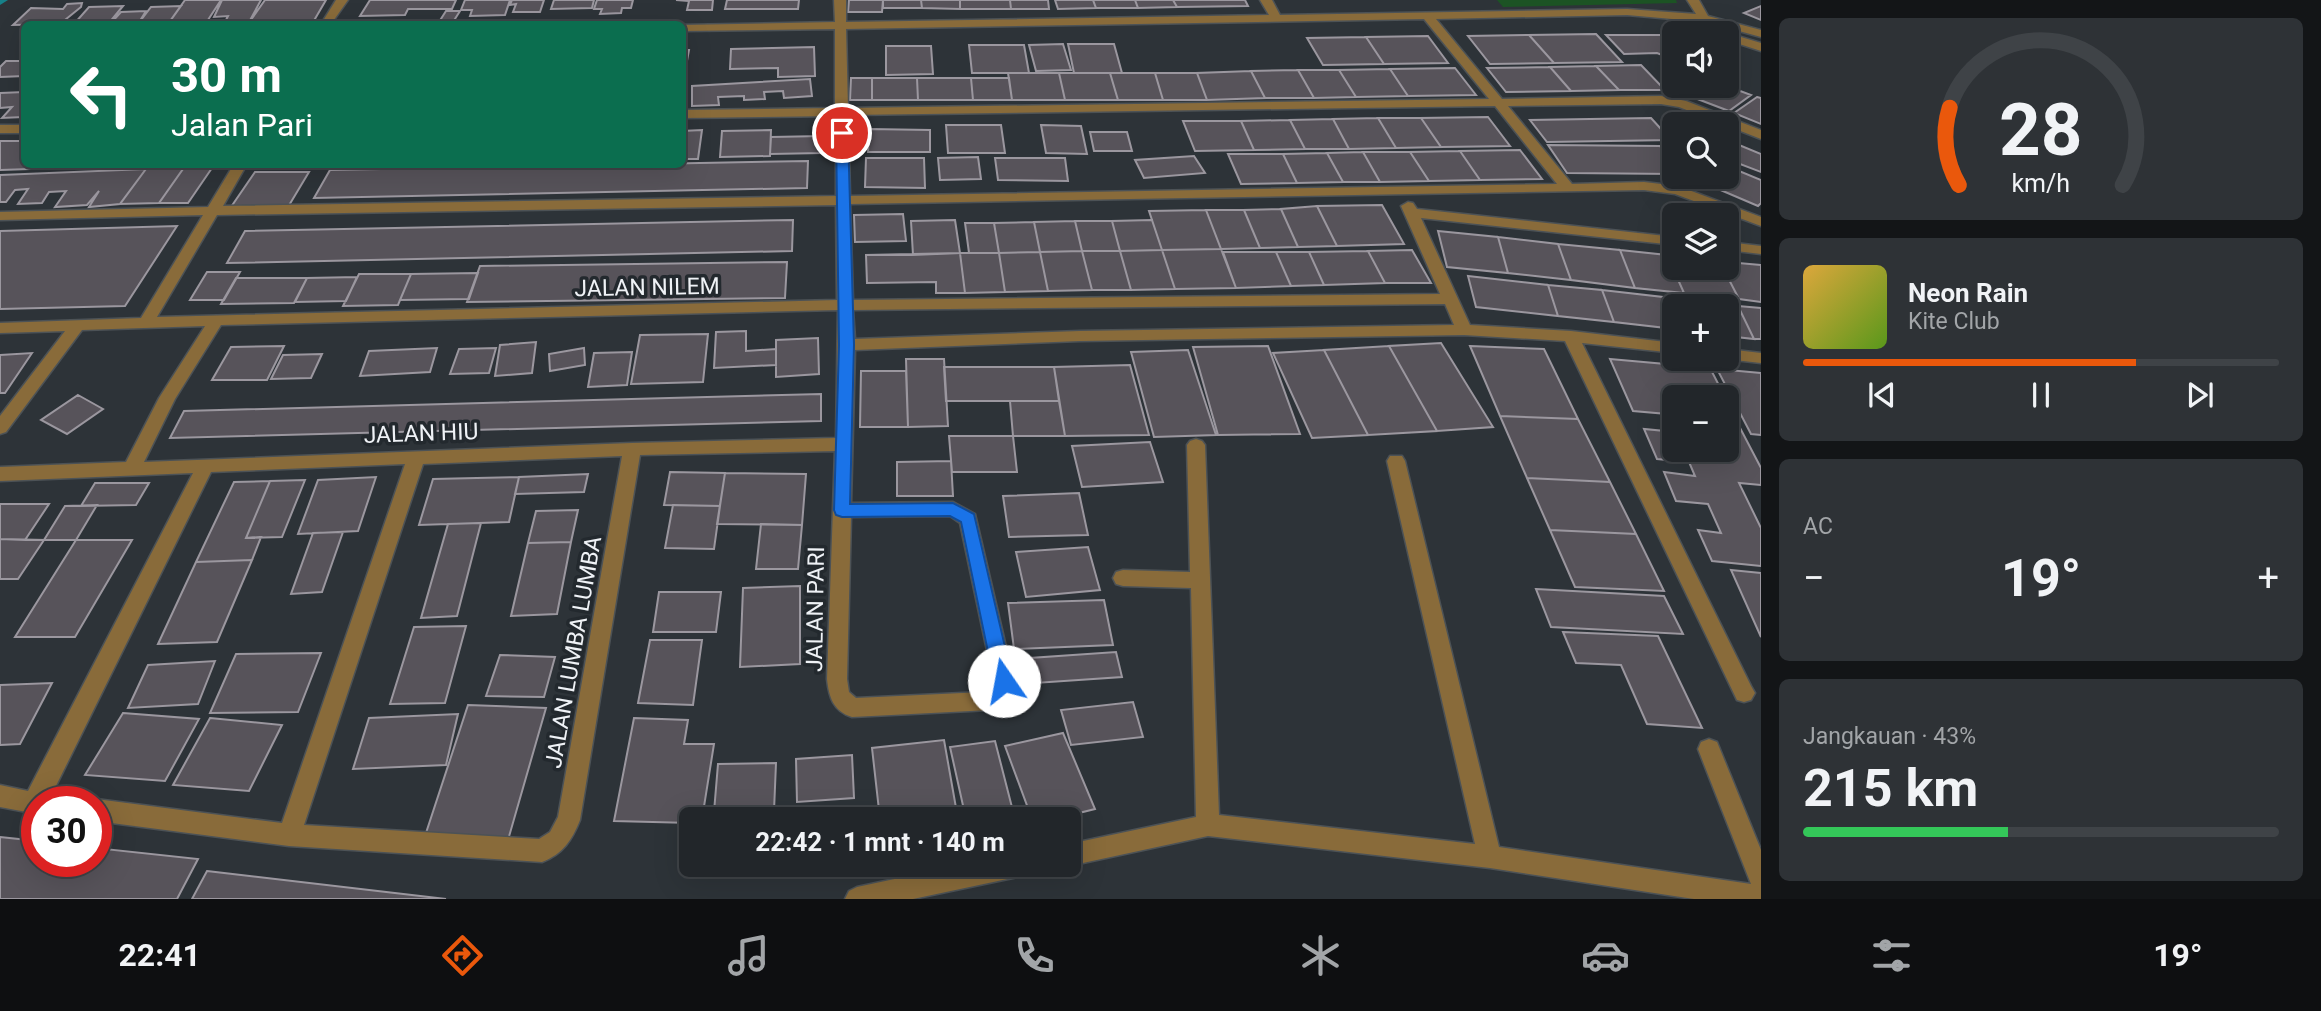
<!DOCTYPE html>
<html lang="id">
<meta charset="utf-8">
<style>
:root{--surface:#22262a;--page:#2e3236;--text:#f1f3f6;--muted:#a2a5a8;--line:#3f4347;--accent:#ea580c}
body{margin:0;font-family:Roboto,sans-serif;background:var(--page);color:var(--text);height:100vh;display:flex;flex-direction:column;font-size:26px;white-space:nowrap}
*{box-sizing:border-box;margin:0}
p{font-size:23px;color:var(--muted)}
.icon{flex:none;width:38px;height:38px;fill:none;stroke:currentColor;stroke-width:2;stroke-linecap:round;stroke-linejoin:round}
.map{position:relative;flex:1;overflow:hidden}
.sheet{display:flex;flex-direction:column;gap:18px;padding:18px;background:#131517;width:560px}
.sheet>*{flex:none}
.hud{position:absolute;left:21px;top:21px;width:665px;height:147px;border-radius:10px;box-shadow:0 7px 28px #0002,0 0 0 2px var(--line);background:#0b6e4f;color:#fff;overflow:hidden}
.tools{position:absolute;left:1662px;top:21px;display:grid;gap:14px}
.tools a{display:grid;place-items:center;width:77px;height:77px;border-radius:10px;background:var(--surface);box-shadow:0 7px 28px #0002,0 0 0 2px var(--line);font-size:35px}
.speed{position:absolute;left:21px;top:786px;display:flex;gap:14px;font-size:35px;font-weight:700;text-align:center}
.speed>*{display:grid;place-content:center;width:91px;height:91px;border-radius:50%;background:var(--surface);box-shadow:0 7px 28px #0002,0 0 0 2px var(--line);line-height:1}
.speed .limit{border:10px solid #d22;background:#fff;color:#111}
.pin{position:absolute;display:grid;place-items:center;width:60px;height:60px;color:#fff;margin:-30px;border:4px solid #fff;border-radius:50%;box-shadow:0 2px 7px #0007}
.me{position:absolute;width:77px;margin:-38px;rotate:348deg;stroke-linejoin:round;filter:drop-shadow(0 0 5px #0008)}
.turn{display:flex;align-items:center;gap:24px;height:147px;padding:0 35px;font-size:32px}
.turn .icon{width:91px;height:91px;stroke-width:2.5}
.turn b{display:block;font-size:49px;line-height:60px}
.big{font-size:52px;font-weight:700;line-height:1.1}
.sheet .widget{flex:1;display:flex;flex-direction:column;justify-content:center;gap:10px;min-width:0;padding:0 24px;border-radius:10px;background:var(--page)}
.sheet .dial{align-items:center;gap:0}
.dial svg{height:182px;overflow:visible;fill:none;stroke:var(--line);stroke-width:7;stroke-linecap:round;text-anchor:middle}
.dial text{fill:var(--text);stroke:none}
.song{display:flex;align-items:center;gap:21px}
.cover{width:84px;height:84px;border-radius:10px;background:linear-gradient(135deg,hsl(40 70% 55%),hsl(90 70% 35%))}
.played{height:7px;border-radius:4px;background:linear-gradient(90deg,var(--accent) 70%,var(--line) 70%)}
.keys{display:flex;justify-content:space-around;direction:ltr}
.heat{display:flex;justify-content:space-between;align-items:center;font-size:38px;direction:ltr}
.charge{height:10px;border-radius:5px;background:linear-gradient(90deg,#34c759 43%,var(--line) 0)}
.trip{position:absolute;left:679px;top:807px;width:402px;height:70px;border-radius:10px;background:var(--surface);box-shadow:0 7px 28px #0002,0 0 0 2px var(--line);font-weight:700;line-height:70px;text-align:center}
.dock{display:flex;height:112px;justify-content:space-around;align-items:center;background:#0e0f11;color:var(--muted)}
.dock .icon{width:49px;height:49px}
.dock .active{color:var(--accent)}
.dock b{font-size:32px;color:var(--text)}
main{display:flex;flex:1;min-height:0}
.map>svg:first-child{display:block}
.green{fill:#1c5324}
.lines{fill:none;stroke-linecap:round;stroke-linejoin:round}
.stream{fill:#178189;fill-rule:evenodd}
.building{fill:#57535a;stroke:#9b979f;stroke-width:2}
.minor-casing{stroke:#4c5256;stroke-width:3}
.minor{fill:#896b3a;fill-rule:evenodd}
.route{fill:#1a73e8;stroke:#114b97;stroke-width:2}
.labels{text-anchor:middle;stroke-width:7;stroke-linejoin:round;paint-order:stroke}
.street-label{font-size:23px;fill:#eff2f6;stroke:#23292e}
</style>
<main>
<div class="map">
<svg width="1761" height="899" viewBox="0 0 1761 899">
<rect width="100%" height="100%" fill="#2d3338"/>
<path class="green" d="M1497,0H1676L1677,3L1503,7Z"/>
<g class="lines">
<path class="stream" d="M0,0H8L0,5Z"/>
</g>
<path class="building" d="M185,0H221L206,23L168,24Z
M222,0H261L248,24H224L228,16L214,17Z
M265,0H326L312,24H248Z
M370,0H456L452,9H408L405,15L360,16Z
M465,0H510L505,15L470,16L472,10H461Z
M512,0H544L540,12H513L516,4L510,5Z
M554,0H594L592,8L551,9Z
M597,0H633L631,8H622L621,13L600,14L602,9H594Z
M676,0H713L712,10H687L689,1Z
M727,0H799L798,9H725Z
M849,0H883L882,12H848Z
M883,0H921L922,8H883Z
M921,0H960V9L922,8Z
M960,0H1010L1011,9H960Z
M1010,0H1048L1049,9H1011Z
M1055,0H1093L1096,8L1058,9Z
M1093,0H1135L1138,8H1096Z
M1135,0H1173L1177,7L1138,8Z
M1173,0H1245L1248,6L1177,7Z
M82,3L81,7L60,24L13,25L31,8L63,9L67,4Z
M123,6L109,23L74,24L89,7Z
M181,6L168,24H138L151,7Z
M1761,6V20L1744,13Z
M146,11L138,24H110L121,12Z
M446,11H460L453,22H439Z
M1596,34L1622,62L1554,63L1529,35Z
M1529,35L1554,63L1490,64L1468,36Z
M1606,35H1661L1675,40V60L1657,53L1624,54Z
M1428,36L1448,63L1384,64L1366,37Z
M1366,37L1384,64L1323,65L1307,38Z
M1063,44L1071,70L1036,71L1029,45Z
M1068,44H1114L1122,73H1074Z
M969,45H1024L1029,73H972Z
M886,46H931L933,74L886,75Z
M814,47L815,76L778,77V68L730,69L731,49Z
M682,50H689L684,77H682Z
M6,61H24V76L0,77V67Z
M1641,65L1665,90H1619L1596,66Z
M1596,66L1619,90L1571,91L1550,67Z
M1550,67L1571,91L1506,92L1487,68Z
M1455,68L1476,95L1408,96L1390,69Z
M1390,69L1408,96L1356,97L1339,70Z
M1298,70L1314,98H1265L1251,71Z
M1298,70H1339L1356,97L1314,98Z
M1251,71L1265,98L1207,100L1197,73Z
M1008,73H1059L1065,100H1012Z
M1059,73H1110L1118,100H1065Z
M1110,73H1155L1163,100H1118Z
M1155,73H1197L1207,100H1163Z
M851,78H872V100H850Z
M872,78H917L918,100H872Z
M917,78H971L973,100H918Z
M971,78H1009L1012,100H973Z
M810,79L812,96L784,98L783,91L764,92L765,99L744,100V96L718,97L719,105L692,106V86Z
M1688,86H1727L1751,95L1729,111L1679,92Z
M24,92L23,117L2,118L12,107L0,108V93Z
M1757,97L1761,98V124L1734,113Z
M1488,117L1510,146L1441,147L1421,118Z
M1378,118H1421L1441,147L1396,148Z
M1378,118L1396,148L1349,149L1333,119Z
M1651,118L1671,140L1547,142L1530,120Z
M1333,119L1349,149H1305L1290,120Z
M1290,120L1305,149L1254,150L1241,121Z
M1183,121H1241L1254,150L1195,151Z
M946,125H1001L1005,153H948Z
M1041,125L1081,126L1087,154L1046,153Z
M869,129L930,130V152H868Z
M702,130L698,159H682V131Z
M771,130L770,156L720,157L722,131Z
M1090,132H1127L1132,151H1094Z
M822,136V153L770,154L771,137Z
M1727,140L1761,154V172L1727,159Z
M0,141H24V164H181L0,170Z
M1548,145L1660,146L1675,164V174L1567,173Z
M1520,150L1542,179L1480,180L1460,151Z
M1460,151L1480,180L1429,181L1410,152Z
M1363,152H1410L1429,181L1380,182Z
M1363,152L1380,182H1343L1327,153Z
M1327,153L1343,182L1297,183L1283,154Z
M1228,154H1283L1297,183L1241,184Z
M1194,156L1205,173L1144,178L1135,160Z
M978,157L981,179L940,180L938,158Z
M866,158H924L925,188L865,187Z
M995,158H1065L1068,181L998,180Z
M808,161L807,188L314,198L330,170Z
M186,164H228L226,168L183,169Z
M1727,166L1761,180V203L1758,206L1697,180L1701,177H1727Z
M212,168L188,203H159L183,169Z
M146,169L120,204L89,207L99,191L87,205L55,207L66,191L49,192L42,203L18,204L28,189L15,190L6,202H0V175Z
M146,169H183L159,203L120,204Z
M255,172H309L288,207H231Z
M1382,205L1404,244L1337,246L1317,206Z
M1317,206L1337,246L1298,247L1281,209Z
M1281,209L1298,247L1260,248L1244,210Z
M1206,210H1244L1260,248L1221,249Z
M1206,210L1221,249L1162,250L1149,211Z
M903,214L906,241L855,242L854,215Z
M793,220L792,251L227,263L245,231Z
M955,220L960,253L913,255L911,221Z
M1152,220L1162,250L1120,251L1112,221Z
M1075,221L1082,251L1040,252L1034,222Z
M1075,221H1112L1120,251H1082Z
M1034,222L1040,252L999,253L994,223Z
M965,223H994L999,253H969Z
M177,226L125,306L0,309V231Z
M1438,231L1498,237L1508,273L1447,267Z
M1498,237L1558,244L1571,280L1508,273Z
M1558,244L1620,250L1635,288L1571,280Z
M1221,249L1236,288L1175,289L1162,250Z
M1162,250L1175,289L1131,290L1120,251Z
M1412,250L1431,283H1385L1368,251Z
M1620,250L1667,255L1684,293L1635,288Z
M1082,251L1092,290L1048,291L1040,252Z
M1082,251H1120L1131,290H1092Z
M1368,251L1385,283L1324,285L1309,252Z
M1040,252L1048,291L1005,292L999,253Z
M1223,252H1276L1291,286L1236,288Z
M1276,252H1309L1324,285L1291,286Z
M960,253L965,293H936V282L867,283L866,255Z
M960,253H999L1005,292L965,293Z
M1667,255L1675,256V268H1723L1739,299L1684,293Z
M787,262L785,298L467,302L480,266Z
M1727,262L1761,265V302L1739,299L1723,268H1727Z
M207,272H240L224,300H190Z
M478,273L469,299L400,300L411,274Z
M359,274H411L398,305L343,306Z
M1468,276L1548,285L1558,316L1476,307Z
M357,277L346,301L295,302L307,278Z
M236,278H307L294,303L221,304Z
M1548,285L1602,290L1614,322L1558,316Z
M1602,290L1663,297L1675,329L1614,322Z
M1663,297L1738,306L1754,339L1727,336V306H1675V325Z
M1738,306L1761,308V339H1754Z
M746,331V351L776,349V365L714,368L716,332Z
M708,334L703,382L631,384L640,335Z
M818,338L819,374L776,377V340Z
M536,342L532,373L495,376L500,345Z
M1441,343L1493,427L1437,431L1389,346Z
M284,346L267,380H212L231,347Z
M1268,346L1300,434L1218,435L1193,347Z
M1389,346L1437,431L1368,435L1324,350Z
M1470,346L1544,349L1578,419L1500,416Z
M437,348L430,372L360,376L369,351Z
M496,348L489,373L450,374L459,349Z
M584,348L585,365L550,371L549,354Z
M1188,350L1216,435L1154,437L1131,352Z
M1324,350L1368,435L1312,438L1273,353Z
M632,352L627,385L588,387L594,353Z
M32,353L5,393H0V355Z
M322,354L311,378L271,379L283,355Z
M906,359H944L948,426L908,427Z
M1610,359L1710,368L1725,397H1675V431L1667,414L1633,411Z
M1130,365L1149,435L1065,436L1054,367Z
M944,367H1054L1059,401H946Z
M1717,369L1761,373V435L1751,434Z
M861,371H906L908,427H860Z
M821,394V421L170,438L184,411Z
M78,395L103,409L67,434L41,420Z
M1010,401H1059L1065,436H1013Z
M1727,403L1761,468V485L1739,483L1761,528V566L1712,561L1698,530L1721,533L1708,504L1676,501L1664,472L1695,476L1689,462L1657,459L1644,429L1675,432V450H1727Z
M1500,416L1578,419L1610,482L1527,478Z
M949,436H1013L1017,472H952Z
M1150,442L1163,482L1082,487L1072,446Z
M951,461L953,496H897V462Z
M670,472L725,473L720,506L664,505Z
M725,473L806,474L802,525L717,524Z
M588,474L584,492L515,494L519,477Z
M376,477L358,531L298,534L318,480Z
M519,477L509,522L419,525L433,479Z
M1527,478L1610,482L1636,534L1550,530Z
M305,480L282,537L246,538L270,481Z
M270,481L246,538L261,537L252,560L196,562L234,482Z
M95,483H149L136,505L81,506Z
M1079,493L1088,535L1009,537L1003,496Z
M0,504H49L25,540L0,539Z
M97,505L76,540H44L65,506Z
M673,505L720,506L714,549L665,548Z
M578,510L571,542L528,543L536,511Z
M481,523L457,616L421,618L448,524Z
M761,524L802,525L798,569H756Z
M1550,530L1636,534L1664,591L1575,587Z
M343,532L322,592L291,594L313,533Z
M0,539L44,540L18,579H0Z
M76,540H132L75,637H15Z
M571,542L557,614L511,616L528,543Z
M1088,547L1100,590L1026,597L1016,552Z
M252,560L217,642L158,644L196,562Z
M1731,570L1761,573V637Z
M800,586V664L740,667L743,588Z
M1536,589L1664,596L1683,634L1551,627Z
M659,592H721L716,632H653Z
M1104,600L1113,645L1014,649L1008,603Z
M466,626L445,703L390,704L414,627Z
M1563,632L1658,636L1702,728L1647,724L1621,665L1576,663Z
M650,640H702L693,705L638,703Z
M1116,652L1122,677L1035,683L1030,658Z
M321,653L298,712L210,713L236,654Z
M500,655L555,657L544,697L486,696Z
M215,661L198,704L128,708L148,665Z
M52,683L20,744L0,745V685Z
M1133,702L1143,737L1071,745L1061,710Z
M468,705L546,708L508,840L425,836Z
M123,713L199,719L165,781L85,775Z
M458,714L446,765L353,769L369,718Z
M210,718L282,725L249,791L173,785Z
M634,718L688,720L684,744H714L702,819H691V823L614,821Z
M1063,733L1095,809L1055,819H1032L1005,746Z
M944,740L958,819H880L872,748Z
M995,741L1015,819H966L950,747Z
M852,755L854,798L797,802L796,759Z
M776,763L774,811L714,812L718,764Z
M0,837L37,841V861H96V848L198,859L177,899H0Z
M207,871L446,899H192Z"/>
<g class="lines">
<g class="minor-casing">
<path id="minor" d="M336,0H348L331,24H321Z
M834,0H846V22L1269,15L1260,0H1272L1280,15L1627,9L1696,14L1687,0H1699L1708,16L1761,30V37L1706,22L1699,26L1695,25V21L1627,15L1436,19L1502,99L1661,96L1686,101L1761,130V139L1679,107L1661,104L1508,106L1572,184L1644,182L1678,186L1761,217V226L1675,194L1644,190L850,204L853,300L1440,294L1401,206L1408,202L1413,203L1417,209L1675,237V245L1421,218L1470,325L1571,331L1675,343V353L1582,343L1751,686L1755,693L1751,700L1744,702L1737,700L1565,341L1464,335L1080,341L855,350L851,503L953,502L975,514L1014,681L997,708L990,710L852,717C833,711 829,697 827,679L835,451L640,455L580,820C572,840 563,854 542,862L289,846L96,821V802H90L96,799L282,823L405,464L211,472L48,802H37V814L0,807V785L28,791L193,473L0,481V467L126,462L159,398L205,326L82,330L6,432L0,434V416L65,331L0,333V323L141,318L203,215L0,220V212L208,207L234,164H247L223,206L836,196V116L682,118V110L835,108V29L682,31V25L835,22ZM1424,19L1489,99L848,108L846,29ZM1495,106L1557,184L850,196L848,115ZM836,205L837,300L157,317L217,215ZM1445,304L1454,325L1080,331L855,339L853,310ZM838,310L836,438L632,443L144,462L175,399L221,325ZM622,456L558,817L550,832L539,839L304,825L423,464ZM950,516L960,523L993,679L984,692L856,698L849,692L847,679L851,517Z
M1724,33L1731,34L1761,43V51L1727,40V33Z
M0,125H24V133H0Z
M1727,242L1761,246V254L1727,250Z
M1727,349L1761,353V363L1725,359H1727Z
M1196,439L1202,441L1205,445L1219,815L1475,844L1387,461L1390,456H1402L1405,461L1499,847L1751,884L1698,749L1701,742L1709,739L1717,742L1761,850V899H1694L1490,868L1208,836L1069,866L1064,864H1069V844L1196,817L1191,588L1123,586L1116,584L1113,578L1116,572L1123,570L1190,572L1187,445L1190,441Z
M965,864H1034L1030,872L1022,876L913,899H845L849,891L857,887Z"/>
</g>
<use href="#minor" class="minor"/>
</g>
<path class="route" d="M842,129L848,133L854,345L850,504L953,503L974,514L1013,681L1010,687L1004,689L997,687L994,681L961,522L950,516L842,517L836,515L834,510L839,345L836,133Z"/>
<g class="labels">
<g class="street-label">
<text transform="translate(647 287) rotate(-1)" y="8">JALAN NILEM</text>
<text transform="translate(421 433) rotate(-2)" y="8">JALAN HIU</text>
<text transform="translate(815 609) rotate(-89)" y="8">JALAN PARI</text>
<text transform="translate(573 652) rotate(-80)" y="8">JALAN LUMBA LUMBA</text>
</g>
</g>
</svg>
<div class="tools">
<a><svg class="icon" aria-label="sound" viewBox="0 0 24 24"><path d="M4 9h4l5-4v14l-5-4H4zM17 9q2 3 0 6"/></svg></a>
<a><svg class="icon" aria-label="search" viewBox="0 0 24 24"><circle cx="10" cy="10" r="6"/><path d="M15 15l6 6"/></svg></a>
<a><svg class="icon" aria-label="layers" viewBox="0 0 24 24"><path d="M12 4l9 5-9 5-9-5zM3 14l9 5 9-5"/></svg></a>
<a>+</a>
<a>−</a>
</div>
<div class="speed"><div class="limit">30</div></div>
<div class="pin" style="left:842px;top:133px;background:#d93025"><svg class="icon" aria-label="arrive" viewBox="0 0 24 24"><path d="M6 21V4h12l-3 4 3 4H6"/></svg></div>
<svg class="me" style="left:1004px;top:681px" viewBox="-20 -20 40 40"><circle r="19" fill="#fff"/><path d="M0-13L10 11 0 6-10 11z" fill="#1a73e8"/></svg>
<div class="trip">22:42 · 1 mnt · 140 m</div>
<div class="hud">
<div class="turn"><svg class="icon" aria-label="left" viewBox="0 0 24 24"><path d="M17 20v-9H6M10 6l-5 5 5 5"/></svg><div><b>30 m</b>Jalan Pari</div></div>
</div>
</div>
<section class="sheet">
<div class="widget dial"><svg viewBox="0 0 100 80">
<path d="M14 69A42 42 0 1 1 86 69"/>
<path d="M14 69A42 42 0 0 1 10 35" stroke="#ea580c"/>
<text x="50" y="56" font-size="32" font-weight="700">28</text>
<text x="50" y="72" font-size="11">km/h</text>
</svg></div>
<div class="widget">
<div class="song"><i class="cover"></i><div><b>Neon Rain</b><p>Kite Club</p></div></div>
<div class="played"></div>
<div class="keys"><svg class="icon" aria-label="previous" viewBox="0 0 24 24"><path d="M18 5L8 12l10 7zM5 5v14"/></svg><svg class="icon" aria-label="pause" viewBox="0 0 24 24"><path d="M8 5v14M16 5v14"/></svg><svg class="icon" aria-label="next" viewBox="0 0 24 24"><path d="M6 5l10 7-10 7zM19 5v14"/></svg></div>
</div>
<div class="widget"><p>AC</p>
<div class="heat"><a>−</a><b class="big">19°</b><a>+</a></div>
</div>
<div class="widget"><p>Jangkauan · 43%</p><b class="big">215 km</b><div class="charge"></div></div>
</section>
</main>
<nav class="dock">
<b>22:41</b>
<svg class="icon active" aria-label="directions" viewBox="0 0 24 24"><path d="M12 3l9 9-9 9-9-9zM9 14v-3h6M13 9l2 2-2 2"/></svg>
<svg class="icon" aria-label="music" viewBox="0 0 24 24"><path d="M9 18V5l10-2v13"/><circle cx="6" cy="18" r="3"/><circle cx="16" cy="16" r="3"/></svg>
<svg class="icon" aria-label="phone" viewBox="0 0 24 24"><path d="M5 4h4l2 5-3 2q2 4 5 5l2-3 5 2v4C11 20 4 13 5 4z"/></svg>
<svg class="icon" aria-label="climate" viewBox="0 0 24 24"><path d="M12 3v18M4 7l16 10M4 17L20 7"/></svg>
<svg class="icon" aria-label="car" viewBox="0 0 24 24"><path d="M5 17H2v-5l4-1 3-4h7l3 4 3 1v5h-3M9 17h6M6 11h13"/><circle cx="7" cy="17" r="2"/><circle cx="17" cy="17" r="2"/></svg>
<svg class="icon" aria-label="filters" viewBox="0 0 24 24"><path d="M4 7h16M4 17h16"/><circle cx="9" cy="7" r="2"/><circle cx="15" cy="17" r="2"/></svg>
<b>19°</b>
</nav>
